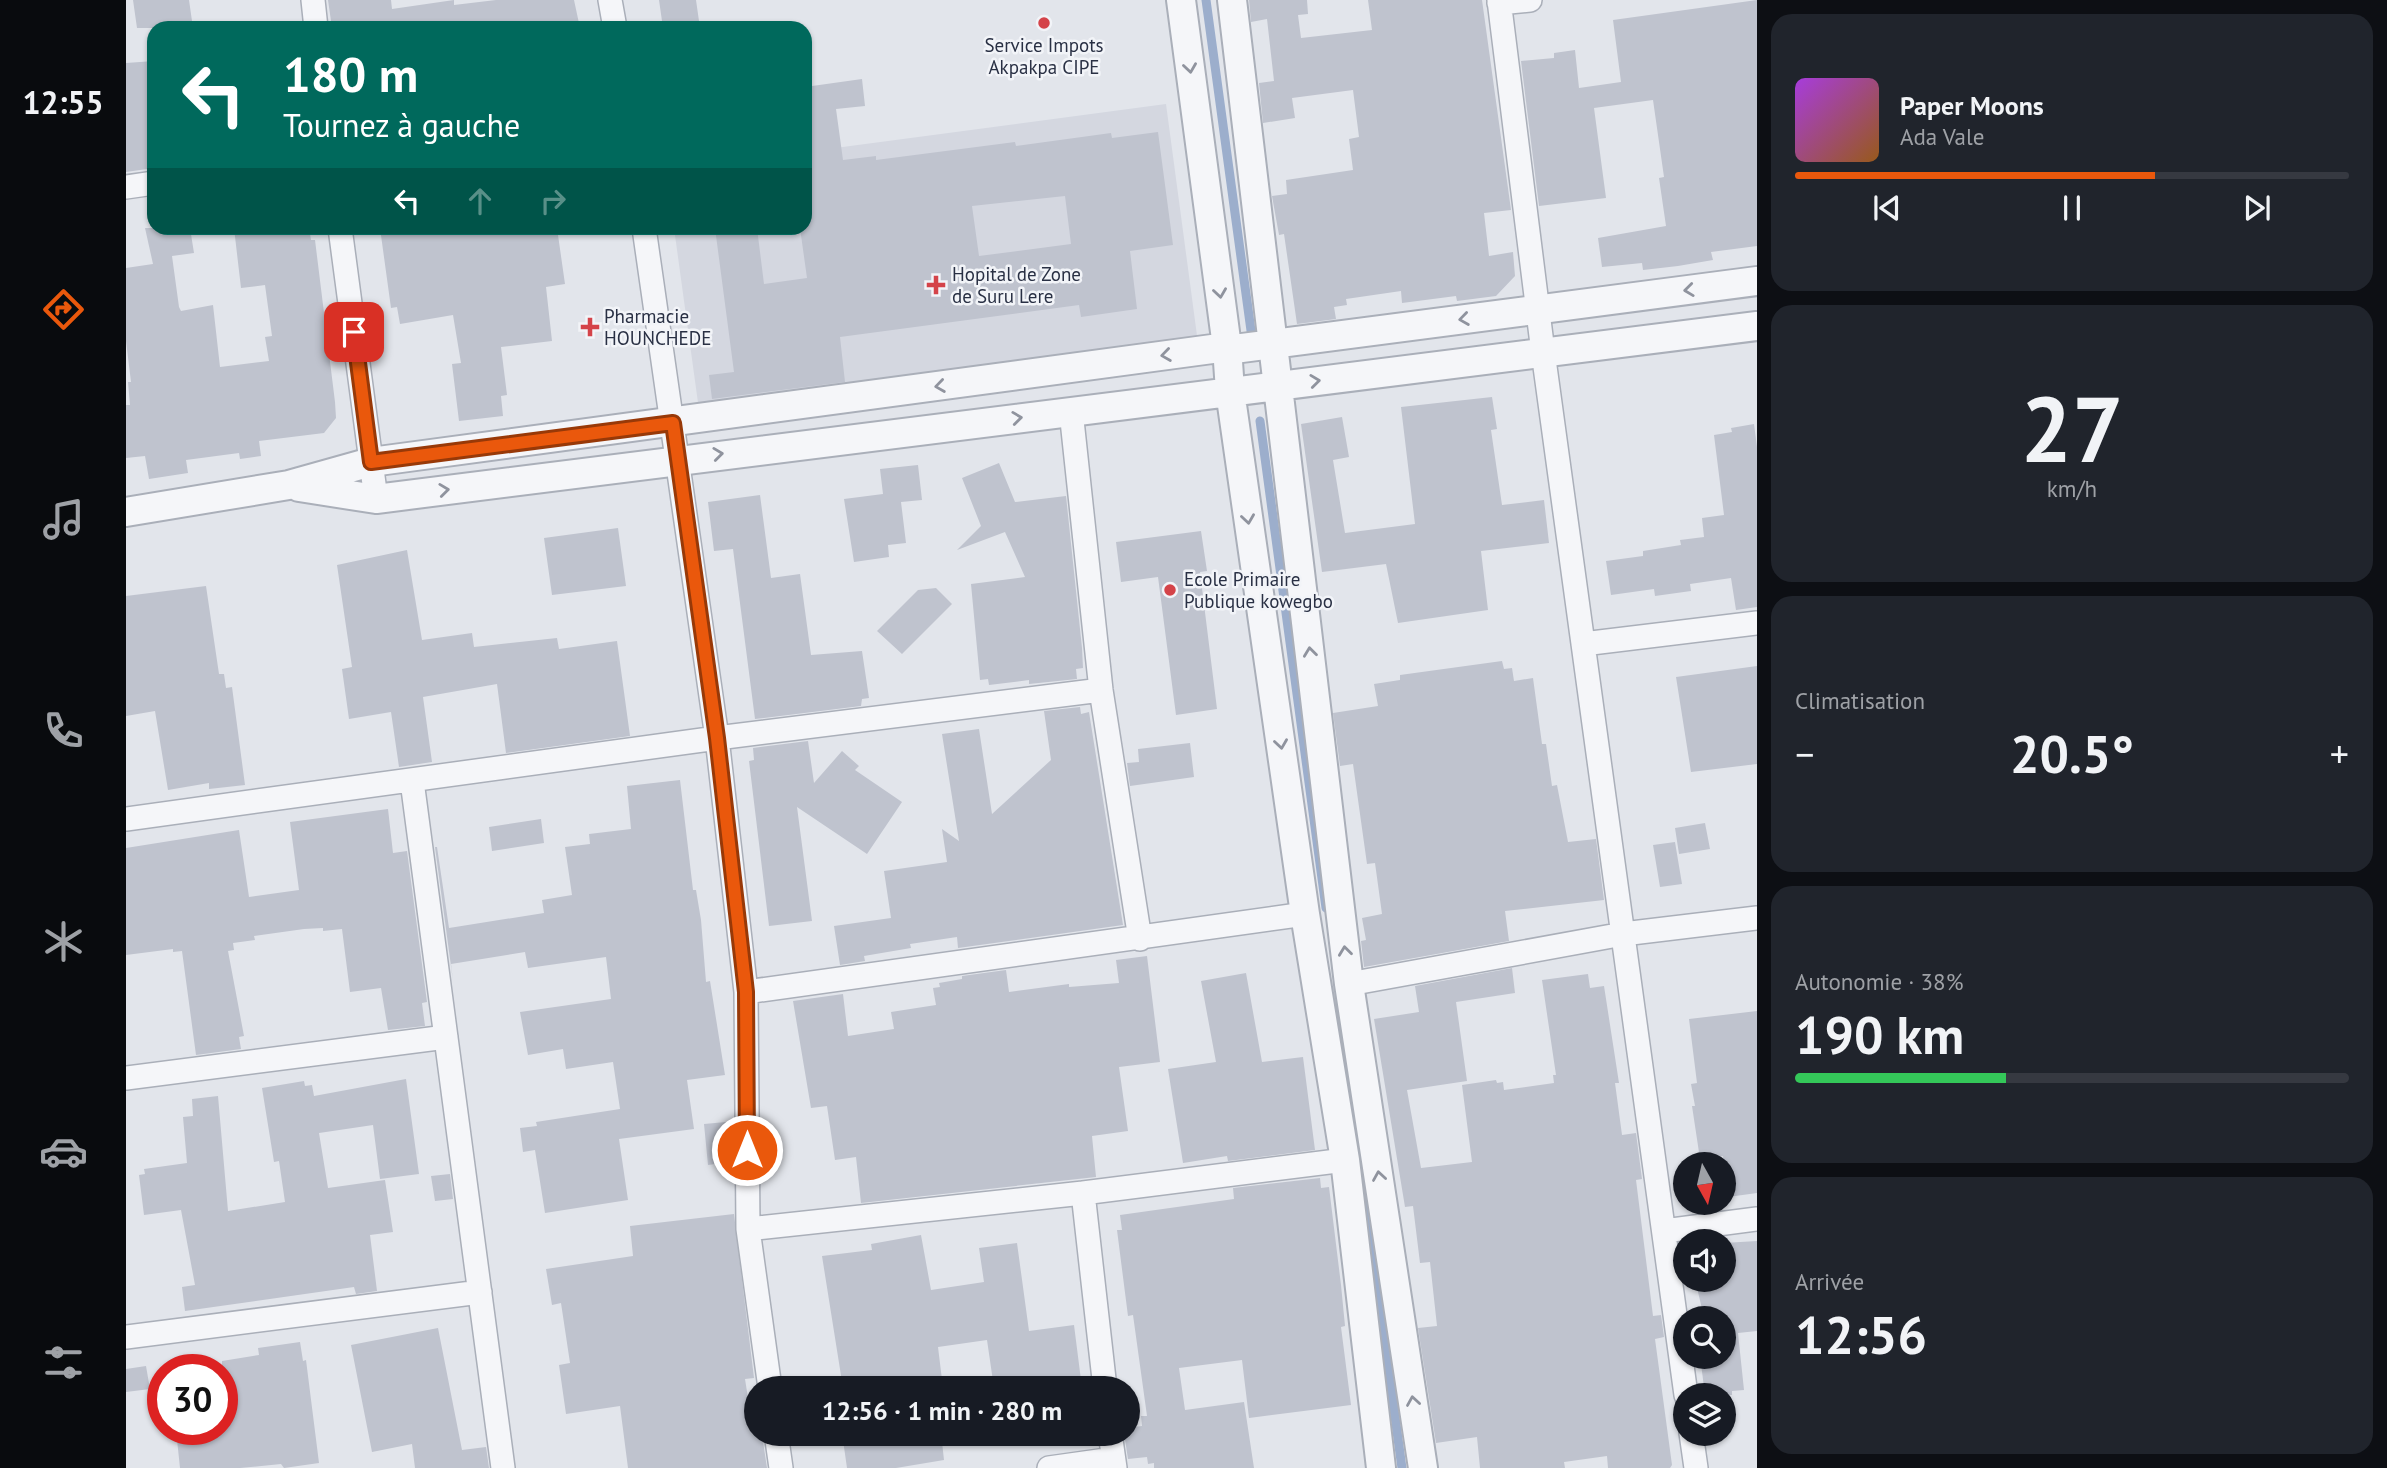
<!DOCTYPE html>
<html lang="fr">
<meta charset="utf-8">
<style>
:root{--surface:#171b24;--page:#20242c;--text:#f1f3f6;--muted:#9ea1a6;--line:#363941;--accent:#ea580c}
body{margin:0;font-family:"PT Sans",sans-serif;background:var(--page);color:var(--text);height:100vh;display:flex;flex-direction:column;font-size:26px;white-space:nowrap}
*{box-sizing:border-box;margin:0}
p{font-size:23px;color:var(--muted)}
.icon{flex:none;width:38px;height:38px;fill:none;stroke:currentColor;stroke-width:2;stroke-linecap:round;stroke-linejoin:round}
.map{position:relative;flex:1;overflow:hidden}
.sheet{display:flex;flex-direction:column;gap:14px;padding:14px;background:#0d0f14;width:630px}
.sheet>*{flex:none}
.hud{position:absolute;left:21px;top:21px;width:665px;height:214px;border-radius:21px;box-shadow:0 2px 5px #0004;background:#00695c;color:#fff;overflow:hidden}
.needle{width:46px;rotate:172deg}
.buttons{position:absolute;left:1547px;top:1152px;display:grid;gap:14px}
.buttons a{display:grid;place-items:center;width:63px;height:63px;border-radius:50%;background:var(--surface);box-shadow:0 2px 5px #0004;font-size:35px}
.speed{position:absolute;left:21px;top:1354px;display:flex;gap:14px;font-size:35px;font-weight:700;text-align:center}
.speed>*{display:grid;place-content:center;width:91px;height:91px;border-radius:50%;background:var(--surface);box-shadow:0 2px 5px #0004;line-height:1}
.speed .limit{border:10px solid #d22;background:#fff;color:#111}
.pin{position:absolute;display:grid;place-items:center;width:60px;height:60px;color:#fff;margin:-30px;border-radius:14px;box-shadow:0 4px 10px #0006}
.me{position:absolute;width:77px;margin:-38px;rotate:0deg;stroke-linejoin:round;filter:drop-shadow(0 0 5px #0008)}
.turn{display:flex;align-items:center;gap:24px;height:147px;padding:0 21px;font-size:32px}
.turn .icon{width:91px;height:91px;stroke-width:2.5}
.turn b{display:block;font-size:49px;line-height:60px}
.lanes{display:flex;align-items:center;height:66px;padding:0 21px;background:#0003;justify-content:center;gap:35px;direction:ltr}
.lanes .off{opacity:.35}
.big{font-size:52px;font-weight:800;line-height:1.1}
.sheet .card{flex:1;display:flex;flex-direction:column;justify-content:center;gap:10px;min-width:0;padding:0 24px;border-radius:21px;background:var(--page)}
.sheet .dial{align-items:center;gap:0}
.dial b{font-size:91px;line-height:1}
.song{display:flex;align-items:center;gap:21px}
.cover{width:84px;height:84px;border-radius:10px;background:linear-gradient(135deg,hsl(280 70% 55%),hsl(30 70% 35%))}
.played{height:7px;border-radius:4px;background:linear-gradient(90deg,var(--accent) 65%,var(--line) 65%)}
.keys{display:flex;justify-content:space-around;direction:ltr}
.heat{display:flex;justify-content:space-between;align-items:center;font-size:38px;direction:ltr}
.charge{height:10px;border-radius:5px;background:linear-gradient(90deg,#34c759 38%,var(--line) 0)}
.trip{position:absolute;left:618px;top:1376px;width:396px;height:70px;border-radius:35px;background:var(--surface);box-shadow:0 2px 5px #0004;font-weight:800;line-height:70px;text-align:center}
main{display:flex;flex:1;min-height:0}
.menu{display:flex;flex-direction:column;width:126px;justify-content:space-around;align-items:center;background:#090b0e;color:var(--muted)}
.menu .icon{width:49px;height:49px}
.menu .on{color:var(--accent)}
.menu b{font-size:32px;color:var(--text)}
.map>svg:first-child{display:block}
.built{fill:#d4d7e0}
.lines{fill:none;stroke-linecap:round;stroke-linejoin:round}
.stream{stroke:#9caecc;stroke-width:9}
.building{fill:#bfc3ce;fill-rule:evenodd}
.minor-casing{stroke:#aaafb9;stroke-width:26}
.tertiary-casing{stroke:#aaafb9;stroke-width:32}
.minor{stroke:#f5f6f9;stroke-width:23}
.tertiary{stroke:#f5f6f9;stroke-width:28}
.oneway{stroke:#8f939e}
.route-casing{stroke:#983908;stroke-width:18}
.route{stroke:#ea580c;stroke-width:12}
.poi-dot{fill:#d44349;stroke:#f2f4f8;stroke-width:2.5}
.labels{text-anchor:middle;stroke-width:5;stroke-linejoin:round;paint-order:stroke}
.poi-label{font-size:19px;fill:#293044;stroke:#f2f4f8;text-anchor:start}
</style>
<main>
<nav class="menu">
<b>12:55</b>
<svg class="icon on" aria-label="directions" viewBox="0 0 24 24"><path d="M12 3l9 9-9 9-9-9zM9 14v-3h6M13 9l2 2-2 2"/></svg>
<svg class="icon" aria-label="music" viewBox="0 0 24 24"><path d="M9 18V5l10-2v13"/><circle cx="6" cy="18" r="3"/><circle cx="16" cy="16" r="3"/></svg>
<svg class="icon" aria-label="phone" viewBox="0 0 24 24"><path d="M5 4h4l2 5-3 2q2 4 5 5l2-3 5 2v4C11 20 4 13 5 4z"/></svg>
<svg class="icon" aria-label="climate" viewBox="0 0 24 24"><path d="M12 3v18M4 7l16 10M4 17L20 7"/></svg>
<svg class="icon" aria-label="car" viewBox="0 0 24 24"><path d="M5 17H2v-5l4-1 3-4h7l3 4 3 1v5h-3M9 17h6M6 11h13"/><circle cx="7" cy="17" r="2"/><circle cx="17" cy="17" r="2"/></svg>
<svg class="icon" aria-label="filters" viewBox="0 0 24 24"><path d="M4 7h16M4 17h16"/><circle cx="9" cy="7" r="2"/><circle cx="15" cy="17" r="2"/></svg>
</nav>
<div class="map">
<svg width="1631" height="1468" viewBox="0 0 1631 1468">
<rect width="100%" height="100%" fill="#e2e5eb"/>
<path class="built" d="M1040,104L1072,343L573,410L548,228H679V152Z"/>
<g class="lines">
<path class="stream" d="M1080,0L1126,338
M1134,421L1200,908
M1222,1071L1276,1468"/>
</g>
<path class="building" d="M7,0H63L67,28H11Z
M202,0H265L266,9L328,0V5L370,0H448L454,28H206Z
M533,0H570L574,28H537Z
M1123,0H1181L1182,14L1172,15L1175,38L1246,30L1242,0H1356L1385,210L1358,213L1363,256L1387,252L1389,276L1370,296L1331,301L1330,296L1276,303L1275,291L1220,299L1221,305L1208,307L1210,319L1171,324L1158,234L1153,235L1146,196L1161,194L1160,180L1227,170L1223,139L1233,137L1227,90L1166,98L1169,118L1137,123L1133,83L1148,81L1141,19L1125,22Z
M1631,0V246L1585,252L1587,260L1552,266L1517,270L1516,263L1476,267L1472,238L1540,226L1533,178L1538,177L1527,100L1468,108L1480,198L1413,206L1395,61L1428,58V53L1449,50L1453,88L1495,82L1487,20Z
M28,61V168L0,172V63Z
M736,79L739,106L710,109L717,160L750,156V160L889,142L890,146L985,133L986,138L1032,132L1047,245L1004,251L1011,309L955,317L953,305L714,337L719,382L586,399L583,375L608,372L589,228H631L638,284L681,278L674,228H679V87ZM939,196L945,244L853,256L846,206Z
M19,228H64L68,253L46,256L53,307L55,311L87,305L94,367L143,361L139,337L146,336L139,285L115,288L108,228H183L185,240H189L209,402L210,418L198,433L133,441L135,456L114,459L113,453L60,460L62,473L23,479L19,456L0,458V405H4L2,382H5L0,341V268L27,264Z
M254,228H431L439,284L420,287L426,341L375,347L381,395L375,396L377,416L333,421L326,364L335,363L327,315L274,324L271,307L265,308Z
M1366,397L1371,429L1365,430L1376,505L1418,500L1423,543L1355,551L1362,610L1272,623L1260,564L1196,572L1175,424L1216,417L1223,457L1207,460L1219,533L1289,524L1275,407Z
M1628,424L1631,447V607L1610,610L1605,578L1564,584L1565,591L1529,596L1528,589L1485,595L1480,561L1517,556V551L1555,545L1554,540L1578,537L1576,518L1598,515L1588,435L1606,432L1605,428Z
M873,463L889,502L940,496L956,648L957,668L950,669L951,679L903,684V680L863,685L862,679L854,680L845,584L899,577L879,532L831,550L855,526L836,478Z
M792,465L796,500L775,502L780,543L762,545L763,557L728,562L718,499L757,494L754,469Z
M634,495L645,578L674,574L685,655L736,651L743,698L736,699L735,706L629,719L607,549L588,551L582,502Z
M492,528L500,586L426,595L418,538Z
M1075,531L1081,571L1074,572L1091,709L1050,715L1032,577L995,582L990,542Z
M281,550L296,640L346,633L348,647L431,638L433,649L491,641L504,736L380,753L371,684L297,697L306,762L273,767L265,712L223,719L216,669L226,667L211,565Z
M80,586L93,674H98L100,688L106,687L119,785L83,789V783L42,790L29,711L0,716V596Z
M810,588L826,604L776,654L751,631L792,590Z
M1376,661L1378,669L1386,668L1388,681L1407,678L1416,744H1420L1426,786L1431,785L1442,842L1470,839L1478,900L1379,911L1383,941L1238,967L1235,941L1240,940L1236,918L1256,914L1249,863L1241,864L1227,764L1214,766L1207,713L1252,706L1248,684L1274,680V675Z
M1631,666V764L1565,772L1550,677Z
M954,707L955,714L963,712L997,925L832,948L831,937L784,944L785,948L738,956L739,961L714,965L708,926L765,918L758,871L821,862L816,829L833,841L816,734L853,729L866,814L925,760L918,711Z
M682,741L688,783L716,751L733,766L729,770L776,802L741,854L671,807L686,921L643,926L623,761L628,760L627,748Z
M1064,743L1068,777L1004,786L1001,763L1013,762L1012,749Z
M554,780L567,890H570L575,920L580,982L584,981L599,1075L561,1080L568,1129L493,1139L502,1200L419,1213L409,1150L397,1152L394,1128L411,1126L410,1122L494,1109L487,1062L440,1069L437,1049L402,1055L394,1012L485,999L480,957L402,968L399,952L325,964L327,981L309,847H311L323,928L418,913L416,900L446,895L439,847L464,844L463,834L505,829L501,786Z
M262,809L267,853L281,851L301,1002L296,1003L299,1026L262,1030L255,988L224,992L216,929L197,931V928L178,929L128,936L129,940L107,943L108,950L102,951L118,1036L113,1037L115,1049L70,1055L56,951L47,952V949L0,955V848L113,830L123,897L173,890L164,822Z
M415,819L418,843L366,851L363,827Z
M1579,823L1584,849L1553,854L1549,828Z
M1549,842L1556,884L1534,887L1527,845Z
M1021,956L1034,1062L993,1067L1002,1131L966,1136L970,1177L735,1203L730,1157L709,1160L701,1106L685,1108L667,1001L717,994L722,1036L768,1029L765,1012L810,1005L807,988L814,987L813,983L836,979V976L880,970L883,992L943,984V987L993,983L990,960Z
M1386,968L1389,993L1330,1002L1341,1081L1281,1090L1295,1168L1346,1162L1336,1085L1370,1080L1371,1083L1377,1082L1378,1090L1428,1083L1427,1075H1430L1416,980L1462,974L1464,988L1478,986L1493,1083H1489L1496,1135L1510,1133L1516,1179L1510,1180L1527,1316L1535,1315L1538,1337L1529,1339L1546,1465L1544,1468H1482L1481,1456L1438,1462L1439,1468H1354L1351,1437L1310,1443L1292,1328L1311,1326L1304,1262L1294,1263L1287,1206L1279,1207L1248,1019L1293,1012L1289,986Z
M1120,973L1136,1062L1177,1057L1189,1150L1102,1161L1101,1156L1057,1163L1042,1069L1090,1062L1075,981Z
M1631,1011V1193L1602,1197L1597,1156L1574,1159L1566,1106H1569L1565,1084L1571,1083L1563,1019Z
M280,1079L293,1174L254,1179L247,1125L193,1133L202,1188L259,1180L267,1232L244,1235L251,1291L230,1294L228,1287L59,1311L56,1287L69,1285L55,1210L18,1215L13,1175L19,1174L18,1169L61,1163L57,1117L67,1116L66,1099L92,1096L102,1211L159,1202L153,1161L148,1162L136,1088L178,1081L179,1086L186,1085L188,1096Z
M600,1122L604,1162L582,1165L578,1124Z
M324,1174L327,1199L309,1201L305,1176Z
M1194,1178L1195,1188L1203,1187L1215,1285L1219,1326L1215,1327L1225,1405L1123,1418L1116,1360L1053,1368L1059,1410L1118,1402L1128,1468H1028V1463L1022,1464L1021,1457L1002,1459L998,1433L1001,1428L1016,1426L1015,1416H1021L1007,1315L1002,1316L991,1230H996L994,1215L1108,1199L1107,1188Z
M608,1214L628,1378L619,1379L628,1436L636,1435L641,1468H502L494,1406L440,1414L433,1365L444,1363L435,1303L426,1305L420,1269L507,1256L504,1226Z
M795,1235L805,1290L858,1282L853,1248L891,1243L903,1331L948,1325L956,1388H868L861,1340L812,1347L817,1388H717L696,1256L746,1250L745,1244Z
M1631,1241V1331L1612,1333L1618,1390L1606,1391V1395H1579L1574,1356H1598V1318H1564L1563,1311L1576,1309L1569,1279H1598V1243Z
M312,1328L336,1450L360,1447L363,1468H289L286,1444L246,1452L225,1345Z
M174,1342L177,1361L180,1360L193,1463L158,1468L155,1464L114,1468H54L50,1430H96V1361L133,1355L132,1348Z
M20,1366L24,1389L0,1392V1369Z
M716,1433H815L818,1460L770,1468H721Z"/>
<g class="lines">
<g class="minor-casing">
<path id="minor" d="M187,0L190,28
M484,0L489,28
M1373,0L1417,352L1560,1395
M1373,3L1404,0
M0,187L28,183
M214,228L250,499
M518,228L591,738L620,992L622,1229L644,1388
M945,411L975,690L1014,939
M1457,644L1631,623
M286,781L377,1468
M0,819L591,738L975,690
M1223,984L1497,934L1631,918
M620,992L1179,914
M0,1078L320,1037
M957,1193L979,1388
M622,1229L957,1193L1219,1160
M1538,1231L1631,1219
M0,1337L354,1292
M650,1433L655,1468
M984,1433L989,1468
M1565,1433L1570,1468
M923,1468L987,1459"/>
</g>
<g class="tertiary-casing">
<path id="tertiary" d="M1055,0L1101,347L1104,391L1179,914L1219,1160L1255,1468
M1106,0L1223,984L1297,1468
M173,487L250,499L1631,326
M0,512L163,485L245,462L1101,347L1108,349L1631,281"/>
</g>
<use href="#minor" class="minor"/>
<use href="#tertiary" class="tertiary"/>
</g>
<defs><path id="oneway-chevron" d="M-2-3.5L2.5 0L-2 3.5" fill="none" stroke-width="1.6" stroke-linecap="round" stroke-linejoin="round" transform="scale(1.75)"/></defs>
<g class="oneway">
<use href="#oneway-chevron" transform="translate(1064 68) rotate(82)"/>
<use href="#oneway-chevron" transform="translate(1563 290) rotate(173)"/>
<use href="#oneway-chevron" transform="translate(1094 293) rotate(82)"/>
<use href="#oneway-chevron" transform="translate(1338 319) rotate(172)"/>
<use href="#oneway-chevron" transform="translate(1040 355) rotate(172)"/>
<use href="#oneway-chevron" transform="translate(1189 381) rotate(-7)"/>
<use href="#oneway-chevron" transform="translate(814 386) rotate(172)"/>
<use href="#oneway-chevron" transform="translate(891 418) rotate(-7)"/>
<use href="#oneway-chevron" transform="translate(592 454) rotate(-7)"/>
<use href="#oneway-chevron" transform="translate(318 490) rotate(-7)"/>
<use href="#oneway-chevron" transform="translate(1122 519) rotate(82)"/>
<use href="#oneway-chevron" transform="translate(1184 652) rotate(-97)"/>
<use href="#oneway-chevron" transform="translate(1155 744) rotate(82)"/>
<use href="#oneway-chevron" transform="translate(1219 951) rotate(-97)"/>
<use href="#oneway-chevron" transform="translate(1253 1176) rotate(-99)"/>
<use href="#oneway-chevron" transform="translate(1287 1401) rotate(-99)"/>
</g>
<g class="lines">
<g class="route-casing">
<path id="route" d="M228,332L245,462L547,423L591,738L620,992L621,1150"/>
</g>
<use href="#route" class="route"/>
</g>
<g class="poi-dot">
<circle cx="918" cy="23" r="7"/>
<path d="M806.5 274.5h7v7h7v7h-7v7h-7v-7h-7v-7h7z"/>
<path d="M460.5 316.5h7v7h7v7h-7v7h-7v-7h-7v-7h7z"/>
<circle cx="1044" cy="590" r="7"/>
</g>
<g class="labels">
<g class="poi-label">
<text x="918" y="52" text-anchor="middle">Service Impots<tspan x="918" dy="22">Akpakpa CIPE</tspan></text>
<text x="826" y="281">Hopital de Zone<tspan x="826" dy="22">de Suru Lere</tspan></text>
<text x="478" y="323">Pharmacie<tspan x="478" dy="22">HOUNCHEDE</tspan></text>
<text x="1058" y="586">Ecole Primaire<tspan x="1058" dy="22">Publique kowegbo</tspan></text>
</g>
</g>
</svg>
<div class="buttons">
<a><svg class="needle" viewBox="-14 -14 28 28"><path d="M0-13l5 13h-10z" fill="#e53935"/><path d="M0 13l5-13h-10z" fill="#9ea1a6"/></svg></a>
<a><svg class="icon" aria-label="sound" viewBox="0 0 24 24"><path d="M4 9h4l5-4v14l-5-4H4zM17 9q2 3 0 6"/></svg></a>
<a><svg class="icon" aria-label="search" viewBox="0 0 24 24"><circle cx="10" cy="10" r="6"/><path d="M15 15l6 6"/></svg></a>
<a><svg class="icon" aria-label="layers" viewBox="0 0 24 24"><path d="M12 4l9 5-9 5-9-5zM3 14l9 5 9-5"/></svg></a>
</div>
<div class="speed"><div class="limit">30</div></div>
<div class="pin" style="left:228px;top:332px;background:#d93025"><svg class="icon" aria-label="arrive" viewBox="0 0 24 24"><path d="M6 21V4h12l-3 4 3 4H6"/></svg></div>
<svg class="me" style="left:621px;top:1150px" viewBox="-20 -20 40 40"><circle r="17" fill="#ea580c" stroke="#fff" stroke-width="3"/><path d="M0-11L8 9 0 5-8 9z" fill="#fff"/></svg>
<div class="trip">12:56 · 1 min · 280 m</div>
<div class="hud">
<div class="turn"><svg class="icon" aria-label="left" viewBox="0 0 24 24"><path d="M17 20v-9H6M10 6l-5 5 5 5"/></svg><div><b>180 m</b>Tournez à gauche</div></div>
<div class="lanes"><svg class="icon" aria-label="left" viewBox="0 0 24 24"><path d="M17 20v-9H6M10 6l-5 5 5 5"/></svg><svg class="icon off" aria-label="ahead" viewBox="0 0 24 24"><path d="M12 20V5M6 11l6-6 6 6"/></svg><svg class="icon off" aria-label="right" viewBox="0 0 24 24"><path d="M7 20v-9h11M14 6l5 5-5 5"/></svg></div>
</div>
</div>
<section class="sheet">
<div class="card">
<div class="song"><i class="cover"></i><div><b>Paper Moons</b><p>Ada Vale</p></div></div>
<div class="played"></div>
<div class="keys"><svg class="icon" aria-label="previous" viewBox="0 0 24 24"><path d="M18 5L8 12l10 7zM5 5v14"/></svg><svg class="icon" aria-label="pause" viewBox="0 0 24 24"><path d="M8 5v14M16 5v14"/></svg><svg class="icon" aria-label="next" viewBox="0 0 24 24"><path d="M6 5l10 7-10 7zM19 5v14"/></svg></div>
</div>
<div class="card dial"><b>27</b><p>km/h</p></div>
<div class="card"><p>Climatisation</p>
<div class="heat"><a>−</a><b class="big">20.5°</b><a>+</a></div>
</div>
<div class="card"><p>Autonomie · 38%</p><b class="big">190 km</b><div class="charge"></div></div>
<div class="card"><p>Arrivée</p><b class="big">12:56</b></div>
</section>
</main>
